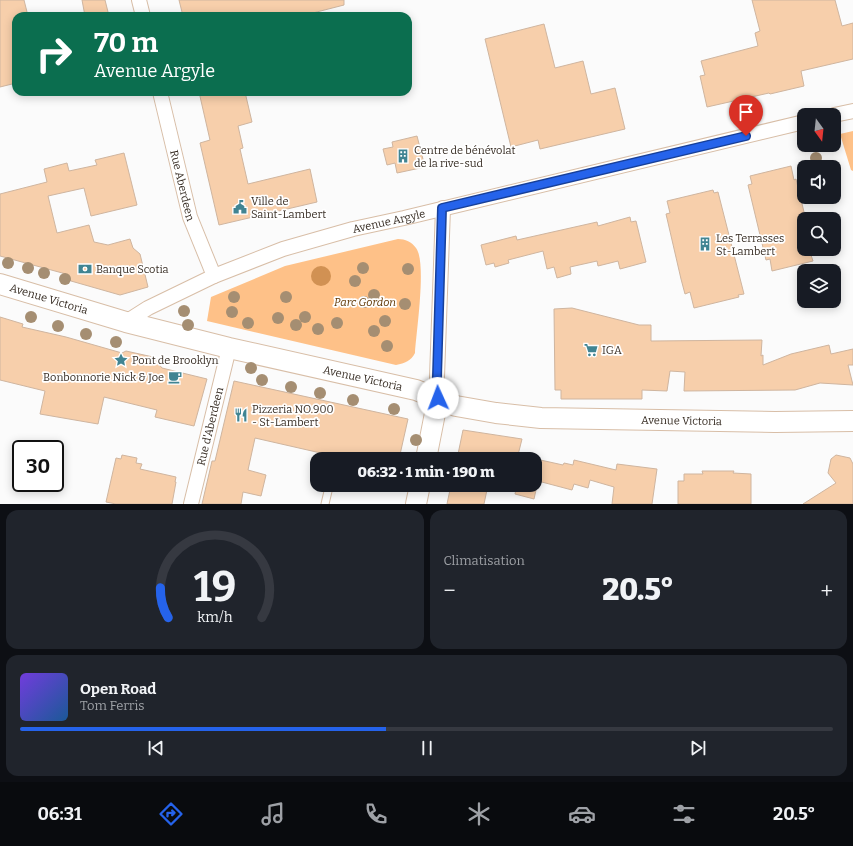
<!DOCTYPE html>
<html lang="fr">
<meta charset="utf-8">
<style>
:root{--surface:#171b24;--page:#20242c;--text:#f1f3f6;--muted:#9ea1a6;--line:#363941;--accent:#2563eb}
body{margin:0;font-family:Bitter,serif;background:var(--page);color:var(--text);height:100vh;display:flex;flex-direction:column;font-size:15px;white-space:nowrap}
*{box-sizing:border-box;margin:0}
p{font-size:13px;color:var(--muted)}
.icon{flex:none;width:22px;height:22px;fill:none;stroke:currentColor;stroke-width:2;stroke-linecap:round;stroke-linejoin:round}
.map{position:relative;height:504px;overflow:hidden}
.details{display:flex;flex-direction:column;gap:6px;padding:6px;background:#0d0f14;flex:1}
.details>*{flex:none}
.guide{position:absolute;left:12px;top:12px;width:400px;height:84px;border-radius:12px;box-shadow:0 2px 10px #0003;background:#0b6e4f;color:#fff;overflow:hidden}
.needle{width:26px;rotate:165deg}
.fabs{position:absolute;left:797px;top:108px;display:grid;gap:8px}
.fabs a{display:grid;place-items:center;width:44px;height:44px;border-radius:8px;background:var(--surface);box-shadow:0 2px 10px #0003;font-size:20px}
.speed{position:absolute;left:12px;top:440px;display:flex;gap:8px;font-size:20px;font-weight:700;text-align:center}
.speed>*{display:grid;place-content:center;width:52px;height:52px;border-radius:50%;background:var(--surface);box-shadow:0 2px 10px #0003;line-height:1}
.speed .limit{border:2px solid #111;border-radius:6px;background:#fff;color:#111}
.pin{position:absolute;display:grid;place-items:center;width:34px;height:34px;color:#fff;margin:-41px -17px;border-radius:50% 50% 50% 0;rotate:-45deg;box-shadow:0 0 4px #0007}
.pin .icon{rotate:45deg}
.me{position:absolute;width:44px;margin:-22px;rotate:358deg;stroke-linejoin:round;filter:drop-shadow(0 0 3px #0008)}
.turn{display:flex;align-items:center;gap:14px;height:84px;padding:0 16px;font-size:18px}
.turn .icon{width:52px;height:52px;stroke-width:2.5}
.turn b{display:block;font-size:28px;line-height:34px}
.big{font-size:30px;font-weight:800;line-height:1.1}
.details .card{flex:1;display:flex;flex-direction:column;justify-content:center;gap:6px;min-width:0;padding:0 14px;border-radius:12px;background:var(--page)}
.details .dial{align-items:center;gap:0}
.dial svg{height:104px;overflow:visible;fill:none;stroke:var(--line);stroke-width:7;stroke-linecap:round;text-anchor:middle}
.dial text{fill:var(--text);stroke:none}
.song{display:flex;align-items:center;gap:12px}
.cover{width:48px;height:48px;border-radius:6px;background:linear-gradient(135deg,hsl(260 70% 55%),hsl(210 70% 35%))}
.played{height:4px;border-radius:2px;background:linear-gradient(90deg,var(--accent) 45%,var(--line) 45%)}
.keys{display:flex;justify-content:space-around;direction:ltr}
.heat{display:flex;justify-content:space-between;align-items:center;font-size:22px;direction:ltr}
.details .tiles{flex:1;display:grid;gap:6px;grid-template-columns:1fr 1fr}
.card:last-child{grid-column:span 2}
.trip{position:absolute;left:310px;top:452px;width:232px;height:40px;border-radius:12px;background:var(--surface);box-shadow:0 2px 10px #0003;font-weight:800;line-height:40px;text-align:center}
.tab-bar{display:flex;height:64px;justify-content:space-around;align-items:center;background:#090b0e;color:var(--muted)}
.tab-bar .icon{width:28px;height:28px}
.tab-bar .on{color:var(--accent)}
.tab-bar b{font-size:18px;color:var(--text)}
.map>svg:first-child{display:block}
.green{fill:#fec188}
.water{fill:#d19153}
.building{fill:#f7cfab;stroke:#cfb59f}
.lines{fill:none;stroke-linecap:round;stroke-linejoin:round}
.lane-casing{stroke:#d8bea7;stroke-width:9}
.street-casing{stroke:#d8bea7;stroke-width:16}
.secondary-casing{stroke:#d8bea7;stroke-width:22}
.lane{stroke:#fff;stroke-width:7}
.street{stroke:#fff;stroke-width:14}
.secondary{stroke:#fff;stroke-width:20}
.tree{fill:#a58e72}
.route-casing{stroke:#184099;stroke-width:10}
.route{stroke:#2563eb;stroke-width:7}
.labels{text-anchor:middle;stroke-width:3.5;stroke-linejoin:round;paint-order:stroke}
.poi-label{font-size:11px;fill:#372d24;stroke:#fff;text-anchor:start}
.street-label{font-size:11px;fill:#372d24;stroke:#fff}
.park-label{font-size:11px;font-style:italic;fill:#5f3501;stroke:#fff}
</style>
<div class="map">
<svg width="853" height="504" viewBox="0 0 853 504">
<rect width="100%" height="100%" fill="#fbfbfb"/>
<path class="green" d="M853,131V171L851,170L840,134Z
M398,239C405,239 412,242 416,248C427,262 416,333 415,353C411,361 405,363 396,365L207,321L211,297L285,266Z"/>
<path class="water" d="M311 276a10 10 0 1 1 20 0a10 10 0 1 1-20 0Z"/>
<path class="building" d="M0,0H24L28,16H16V83L0,87Z
M82,0H105L109,16H85Z
M179,0H344V5L301,16H183Z
M752,0H835L842,26L853,23V59L801,71L804,86L770,94L769,93L707,107L700,76L705,75L701,61L758,46L755,33L760,31Z
M544,24L555,68L583,61L591,94L615,88L625,129L540,149L538,140L511,147L485,39Z
M199,92H245L252,122L238,126L243,148L240,149L248,184L310,169L317,202L219,225L200,143L210,140Z
M417,136L425,167L397,173L395,163L387,165L383,149L393,147L392,142Z
M124,153L137,205L91,216L84,188L48,196L57,233L89,225L94,242L108,245L130,239L133,248L140,254L148,287L120,295L71,281L66,274L0,256V194L47,182L44,169L67,163L69,171L97,165L95,160Z
M791,166L794,180L796,179L804,212V249H809L813,261L772,271L770,259L766,260L748,185L752,184L750,176Z
M713,190L714,193L718,192L744,294L738,295L739,297L694,308L690,292L685,294L681,279L666,214L670,213L667,201Z
M630,217L631,222L636,221L646,262L620,269L618,261L598,266L597,261L570,267L571,274L557,278L554,267L547,269L543,251L508,260L509,263L495,267L494,263L486,265L481,245L516,236L517,240L597,222L598,226Z
M572,308L639,325H651V341L762,340L761,356L763,355V365L791,354L829,345L831,354L853,349V365H848L853,385L820,383L795,390L684,391L685,372L670,371L667,391L642,390V399H561V390H555L554,309Z
M0,317L23,324L22,327L66,337L122,353L126,351L153,357L162,368L207,379L194,426L155,417L157,410L104,397L98,424L40,414L45,391L0,380Z
M234,381L408,419L399,459H347L255,438L248,470L266,475L261,496L243,492L241,504H202L212,461H215Z
M463,430L522,439L518,455L563,465L564,463L573,465L574,460L616,470L617,464L657,469L652,504H612L614,487L590,480L588,488L574,484L572,490L538,481L534,499L515,494L516,489L496,485H535V459H457Z
M122,455L137,458L136,463L142,464L140,469L176,477L175,482H176L172,504H116L106,502L116,458L121,459Z
M836,455L850,458L853,464V504H803L836,483L828,473L831,459Z
M702,471H734L733,473L751,474V504H678V481H684V474H703Z
M451,485H488L484,504H447Z"/>
<g class="lines">
<g class="lane-casing">
<path id="lane" d="M325,504L329,487"/>
</g>
<g class="street-casing">
<g id="street">
<path d="M139,0L143,16"/>
<path id="s1" d="M160,92L190,217L214,276"/>
<path d="M834,115L853,111"/>
<path id="s2" d="M126,322L148,308L214,276L283,249L353,229L404,218L804,122"/>
<path d="M438,398L437,377L443,208"/>
<path id="s3" d="M191,504L229,348"/>
</g>
</g>
<g class="secondary-casing">
<g id="secondary">
<path id="s4" d="M0,284L126,322L229,348L416,390L456,406L496,413L541,418L775,422L853,421"/>
<path d="M426,459L438,398"/>
<path d="M416,504L420,485"/>
</g>
</g>
<use href="#lane" class="lane"/>
<use href="#street" class="street"/>
<use href="#secondary" class="secondary"/>
</g>
<g class="tree">
<circle cx="816" cy="158" r="6"/>
<circle cx="8" cy="263" r="6"/>
<circle cx="28" cy="268" r="6"/>
<circle cx="363" cy="268" r="6"/>
<circle cx="408" cy="269" r="6"/>
<circle cx="44" cy="273" r="6"/>
<circle cx="65" cy="279" r="6"/>
<circle cx="355" cy="281" r="6"/>
<circle cx="374" cy="295" r="6"/>
<circle cx="234" cy="297" r="6"/>
<circle cx="286" cy="297" r="6"/>
<circle cx="364" cy="302" r="6"/>
<circle cx="405" cy="304" r="6"/>
<circle cx="184" cy="311" r="6"/>
<circle cx="232" cy="312" r="6"/>
<circle cx="31" cy="317" r="6"/>
<circle cx="305" cy="317" r="6"/>
<circle cx="278" cy="318" r="6"/>
<circle cx="385" cy="321" r="6"/>
<circle cx="248" cy="323" r="6"/>
<circle cx="337" cy="323" r="6"/>
<circle cx="188" cy="325" r="6"/>
<circle cx="296" cy="325" r="6"/>
<circle cx="58" cy="326" r="6"/>
<circle cx="318" cy="329" r="6"/>
<circle cx="374" cy="331" r="6"/>
<circle cx="86" cy="334" r="6"/>
<circle cx="116" cy="342" r="6"/>
<circle cx="387" cy="346" r="6"/>
<circle cx="251" cy="368" r="6"/>
<circle cx="262" cy="380" r="6"/>
<circle cx="291" cy="387" r="6"/>
<circle cx="320" cy="393" r="6"/>
<circle cx="353" cy="400" r="6"/>
<circle cx="394" cy="409" r="6"/>
<circle cx="416" cy="440" r="6"/>
</g>
<g class="lines">
<g class="route-casing">
<path id="route" d="M438,398L437,377L442,208L746,136"/>
</g>
<use href="#route" class="route"/>
</g>
<defs>
<g id="building-bare" transform="scale(1.08)"><path d="M-4-6H4V6H1V3H-1V6H-4ZM-2.5-4.3h1.7v1.8h-1.7ZM.8-4.3h1.7v1.8H.8ZM-2.5-1h1.7V.8h-1.7ZM.8-1h1.7V.8H.8Z" fill="#408492" stroke="#fff" stroke-width="2.5" paint-order="stroke"/></g>
<g id="civic-bare" transform="scale(1.08)"><path d="M-.6-6.5H3V-4.5H.6V-3L4-1V1h2V6H-6V1h2V-1L-.6-3ZM-1.2 2.5V6h2.4V2.5Z" fill="#408492" stroke="#fff" stroke-width="2.5" paint-order="stroke"/></g>
<g id="bank-bare" transform="scale(1.08)"><path d="M-6-4H6V4H-6ZM0-2.3a2.3 2.3 0 1 0 0 4.6a2.3 2.3 0 1 0 0-4.6Z" fill="#408492" stroke="#fff" stroke-width="2.5" paint-order="stroke"/></g>
<g id="supermarket-bare" transform="scale(1.08)"><path d="M-6-5.5h2.5l.6 2H6L4.5 2H-2.5L-4.4-4H-6ZM-1.5 3.2a1.3 1.3 0 1 0 .1 0ZM3 3.2a1.3 1.3 0 1 0 .1 0Z" fill="#408492" stroke="#fff" stroke-width="2.5" paint-order="stroke"/></g>
<g id="sight-bare" transform="scale(1.08)"><path d="M0-6L1.8-2.2L6-1.7L2.9 1.2L3.7 5.4L0 3.3L-3.7 5.4L-2.9 1.2L-6-1.7L-1.8-2.2Z" fill="#408492" stroke="#fff" stroke-width="2.5" paint-order="stroke"/></g>
<g id="cafe-bare" transform="scale(1.08)"><path d="M-5.5-4.5H6V0H3Q3 3.5 0 3.5H-2.5Q-5.5 3.5-5.5 0ZM3-3.2v2h1.7v-2ZM-6 4.5H4V6H-6Z" fill="#408492" stroke="#fff" stroke-width="2.5" paint-order="stroke"/></g>
<g id="restaurant-bare" transform="scale(1.08)"><path d="M-5-6h1v4h1v-4h1v4h1v-4h1v5L-1.5 .5V6h-2V.5L-5-1ZM5-6V6H3V1.5H1.5Q1.5-4 5-6Z" fill="#408492" stroke="#fff" stroke-width="2.5" paint-order="stroke"/></g>
</defs>
<g fill-rule="evenodd">
<use href="#building-bare" x="403" y="156"/>
<use href="#civic-bare" x="240" y="207"/>
<use href="#building-bare" x="705" y="244"/>
<use href="#bank-bare" x="85" y="269"/>
<use href="#supermarket-bare" x="591" y="350"/>
<use href="#sight-bare" x="121" y="360"/>
<use href="#cafe-bare" x="175" y="377"/>
<use href="#restaurant-bare" x="241" y="415"/>
</g>
<g class="labels">
<g class="poi-label">
<text x="414" y="154">Centre de bénévolat<tspan x="414" dy="13">de la rive-sud</tspan></text>
<text x="251" y="205">Ville de<tspan x="251" dy="13">Saint-Lambert</tspan></text>
<text x="716" y="242">Les Terrasses<tspan x="716" dy="13">St-Lambert</tspan></text>
<text x="96" y="273">Banque Scotia</text>
<text x="602" y="354">IGA</text>
<text x="132" y="364">Pont de Brooklyn</text>
<text x="164" y="381" text-anchor="end">Bonbonnorie Nick &amp; Joe</text>
<text x="252" y="413">Pizzeria NO.900<tspan x="252" dy="13">- St-Lambert</tspan></text>
</g>
<g class="street-label">
<text dy="4" stroke="none"><textPath href="#s1" startOffset="96">Rue Aberdeen</textPath></text>
<text dy="4" stroke="none"><textPath href="#s2" startOffset="283">Avenue Argyle</textPath></text>
<text dy="4" stroke="none"><textPath href="#s4" startOffset="51">Avenue Victoria</textPath></text>
<text dy="4" stroke="none"><textPath href="#s4" startOffset="375">Avenue Victoria</textPath></text>
<text dy="4" stroke="none"><textPath href="#s4" startOffset="699">Avenue Victoria</textPath></text>
<text dy="4" stroke="none"><textPath href="#s3" startOffset="80">Rue d'Aberdeen</textPath></text>
</g>
<g class="park-label">
<text x="365" y="306">Parc Gordon</text>
</g>
</g>
</svg>
<div class="fabs">
<a><svg class="needle" viewBox="-14 -14 28 28"><path d="M0-13l5 13h-10z" fill="#e53935"/><path d="M0 13l5-13h-10z" fill="#9ea1a6"/></svg></a>
<a><svg class="icon" aria-label="sound" viewBox="0 0 24 24"><path d="M4 9h4l5-4v14l-5-4H4zM17 9q2 3 0 6"/></svg></a>
<a><svg class="icon" aria-label="search" viewBox="0 0 24 24"><circle cx="10" cy="10" r="6"/><path d="M15 15l6 6"/></svg></a>
<a><svg class="icon" aria-label="layers" viewBox="0 0 24 24"><path d="M12 4l9 5-9 5-9-5zM3 14l9 5 9-5"/></svg></a>
</div>
<div class="speed"><div class="limit">30</div></div>
<div class="pin" style="left:746px;top:136px;background:#d93025"><svg class="icon" aria-label="arrive" viewBox="0 0 24 24"><path d="M6 21V4h12l-3 4 3 4H6"/></svg></div>
<svg class="me" style="left:438px;top:398px" viewBox="-20 -20 40 40"><circle r="19" fill="#fff"/><path d="M0-13L10 11 0 6-10 11z" fill="#2563eb"/></svg>
<div class="trip">06:32 · 1 min · 190 m</div>
<div class="guide">
<div class="turn"><svg class="icon" aria-label="right" viewBox="0 0 24 24"><path d="M7 20v-9h11M14 6l5 5-5 5"/></svg><div><b>70 m</b>Avenue Argyle</div></div>
</div>
</div>
<section class="details">
<div class="tiles">
<div class="card dial"><svg viewBox="0 0 100 80">
<path d="M14 69A42 42 0 1 1 86 69"/>
<path d="M14 69A42 42 0 0 1 8 46" stroke="#2563eb"/>
<text x="50" y="56" font-size="32" font-weight="700">19</text>
<text x="50" y="72" font-size="11">km/h</text>
</svg></div>
<div class="card"><p>Climatisation</p>
<div class="heat"><a>−</a><b class="big">20.5°</b><a>+</a></div>
</div>
<div class="card">
<div class="song"><i class="cover"></i><div><b>Open Road</b><p>Tom Ferris</p></div></div>
<div class="played"></div>
<div class="keys"><svg class="icon" aria-label="previous" viewBox="0 0 24 24"><path d="M18 5L8 12l10 7zM5 5v14"/></svg><svg class="icon" aria-label="pause" viewBox="0 0 24 24"><path d="M8 5v14M16 5v14"/></svg><svg class="icon" aria-label="next" viewBox="0 0 24 24"><path d="M6 5l10 7-10 7zM19 5v14"/></svg></div>
</div>
</div>
</section>
<nav class="tab-bar">
<b>06:31</b>
<svg class="icon on" aria-label="directions" viewBox="0 0 24 24"><path d="M12 3l9 9-9 9-9-9zM9 14v-3h6M13 9l2 2-2 2"/></svg>
<svg class="icon" aria-label="music" viewBox="0 0 24 24"><path d="M9 18V5l10-2v13"/><circle cx="6" cy="18" r="3"/><circle cx="16" cy="16" r="3"/></svg>
<svg class="icon" aria-label="phone" viewBox="0 0 24 24"><path d="M5 4h4l2 5-3 2q2 4 5 5l2-3 5 2v4C11 20 4 13 5 4z"/></svg>
<svg class="icon" aria-label="climate" viewBox="0 0 24 24"><path d="M12 3v18M4 7l16 10M4 17L20 7"/></svg>
<svg class="icon" aria-label="car" viewBox="0 0 24 24"><path d="M5 17H2v-5l4-1 3-4h7l3 4 3 1v5h-3M9 17h6M6 11h13"/><circle cx="7" cy="17" r="2"/><circle cx="17" cy="17" r="2"/></svg>
<svg class="icon" aria-label="filters" viewBox="0 0 24 24"><path d="M4 7h16M4 17h16"/><circle cx="9" cy="7" r="2"/><circle cx="15" cy="17" r="2"/></svg>
<b>20.5°</b>
</nav>
